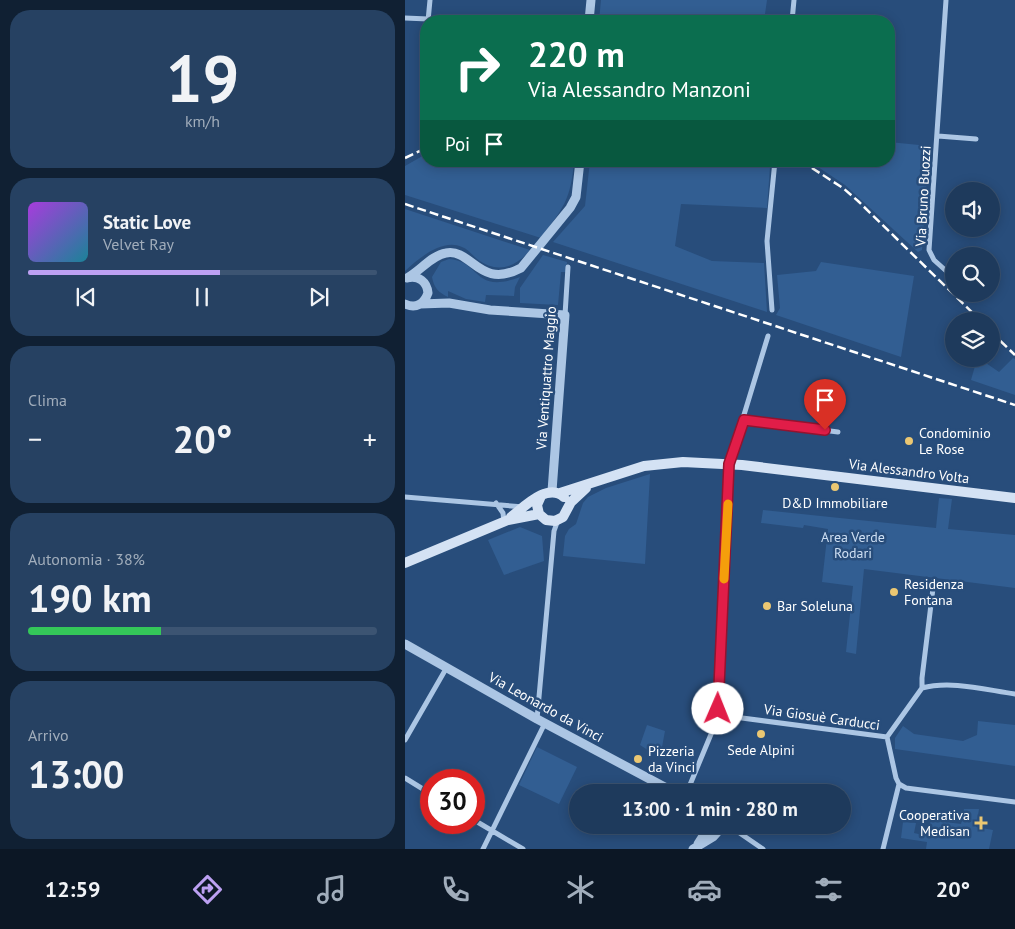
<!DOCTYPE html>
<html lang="it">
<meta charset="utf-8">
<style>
:root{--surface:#1e3a5c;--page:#264162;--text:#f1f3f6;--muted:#a1adbb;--line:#3c5472;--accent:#bca0f2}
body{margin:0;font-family:"PT Sans",sans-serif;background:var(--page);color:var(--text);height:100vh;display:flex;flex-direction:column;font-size:19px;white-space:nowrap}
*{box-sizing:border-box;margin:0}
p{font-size:16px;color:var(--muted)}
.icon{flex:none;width:28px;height:28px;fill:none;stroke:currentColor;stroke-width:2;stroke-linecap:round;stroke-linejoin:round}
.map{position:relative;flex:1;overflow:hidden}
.drawer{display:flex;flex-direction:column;gap:10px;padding:10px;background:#102033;width:405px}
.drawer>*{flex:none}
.guide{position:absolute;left:15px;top:15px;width:475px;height:152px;border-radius:20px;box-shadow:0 2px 12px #0003,0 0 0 1px var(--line);background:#0b6e4f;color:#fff;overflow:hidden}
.fabs{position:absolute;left:540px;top:182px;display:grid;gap:10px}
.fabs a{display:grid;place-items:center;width:55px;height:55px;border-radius:50%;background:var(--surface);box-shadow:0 2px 12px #0003,0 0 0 1px var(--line);font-size:25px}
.speed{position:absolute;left:15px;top:769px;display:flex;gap:10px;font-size:25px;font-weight:700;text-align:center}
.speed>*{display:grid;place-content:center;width:65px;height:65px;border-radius:50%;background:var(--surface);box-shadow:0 2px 12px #0003,0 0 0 1px var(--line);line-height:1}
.speed .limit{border:8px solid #d22;background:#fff;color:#111}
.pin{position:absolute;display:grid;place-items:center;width:42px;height:42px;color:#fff;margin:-51px -21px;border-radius:50% 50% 50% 0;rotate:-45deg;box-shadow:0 0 5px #0007}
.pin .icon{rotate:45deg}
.me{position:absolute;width:55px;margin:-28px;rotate:1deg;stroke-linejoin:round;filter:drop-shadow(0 0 4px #0008)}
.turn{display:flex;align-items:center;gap:18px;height:105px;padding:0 25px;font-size:22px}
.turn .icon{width:65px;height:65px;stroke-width:2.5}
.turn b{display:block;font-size:35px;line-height:42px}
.then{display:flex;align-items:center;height:48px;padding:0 25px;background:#0003;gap:10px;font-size:19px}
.big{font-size:38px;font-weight:600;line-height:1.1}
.drawer .card{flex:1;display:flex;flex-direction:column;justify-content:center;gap:8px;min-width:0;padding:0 18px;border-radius:20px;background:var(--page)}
.drawer .dial{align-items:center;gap:0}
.dial b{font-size:65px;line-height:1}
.song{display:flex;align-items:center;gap:15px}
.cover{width:60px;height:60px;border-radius:8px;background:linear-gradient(135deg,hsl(280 70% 55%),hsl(190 70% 35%))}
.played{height:5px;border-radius:2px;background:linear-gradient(90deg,var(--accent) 55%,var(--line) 55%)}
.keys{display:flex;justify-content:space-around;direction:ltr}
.heat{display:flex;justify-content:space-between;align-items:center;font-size:28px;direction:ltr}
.charge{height:8px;border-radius:4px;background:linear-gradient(90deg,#34c759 38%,var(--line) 0)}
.trip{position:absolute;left:164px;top:784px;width:282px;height:50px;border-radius:25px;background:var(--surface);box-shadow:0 2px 12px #0003,0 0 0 1px var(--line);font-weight:600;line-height:50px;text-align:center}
.dock{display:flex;height:80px;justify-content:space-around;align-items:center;background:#0c1725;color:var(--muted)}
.dock .icon{width:35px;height:35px}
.dock .current{color:var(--accent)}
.dock b{font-size:22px;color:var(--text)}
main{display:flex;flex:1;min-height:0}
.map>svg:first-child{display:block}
.green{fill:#325e92}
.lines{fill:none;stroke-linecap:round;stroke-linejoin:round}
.minor{stroke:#acc6e4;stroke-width:5}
.tertiary{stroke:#acc6e4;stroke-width:9}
.secondary{stroke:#d4e2f4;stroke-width:10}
.rail{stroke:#fff;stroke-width:2.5;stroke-dasharray:9 4;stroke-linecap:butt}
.route-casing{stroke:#92132f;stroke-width:12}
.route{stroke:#e11d48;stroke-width:9}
.slow{stroke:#f59e0b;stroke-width:9}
.poi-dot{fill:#ebc772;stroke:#284d7b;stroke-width:2}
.labels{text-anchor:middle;stroke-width:5;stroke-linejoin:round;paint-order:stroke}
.street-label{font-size:14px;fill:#fff;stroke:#284d7b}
.poi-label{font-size:14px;fill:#fff;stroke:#284d7b;text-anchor:start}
.park-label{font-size:14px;fill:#cedff3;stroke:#284d7b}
</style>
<main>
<section class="drawer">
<div class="card dial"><b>19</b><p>km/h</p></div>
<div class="card">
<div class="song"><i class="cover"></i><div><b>Static Love</b><p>Velvet Ray</p></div></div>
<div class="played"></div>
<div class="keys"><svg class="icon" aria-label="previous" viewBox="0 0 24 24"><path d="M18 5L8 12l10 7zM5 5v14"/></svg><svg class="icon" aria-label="pause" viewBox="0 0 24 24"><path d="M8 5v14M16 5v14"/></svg><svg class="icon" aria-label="next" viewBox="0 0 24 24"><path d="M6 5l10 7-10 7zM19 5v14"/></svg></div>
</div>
<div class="card"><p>Clima</p>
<div class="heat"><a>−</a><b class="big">20°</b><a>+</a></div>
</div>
<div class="card"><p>Autonomia · 38%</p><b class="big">190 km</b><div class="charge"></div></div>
<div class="card"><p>Arrivo</p><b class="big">13:00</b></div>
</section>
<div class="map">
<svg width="610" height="849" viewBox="0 0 610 849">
<rect width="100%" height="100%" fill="#284d7b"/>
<path class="green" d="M196,0H362L359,21H194Z
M484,142L524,146L517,250L513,252L440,185L404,161H484Z
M21,154V161H169C166,200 158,208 136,238L0,195V166Z
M185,161H359L365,167L362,208L276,204L270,246L307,261L359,263L362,312L148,242L180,206Z
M0,209L125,250C110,268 92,274 72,259C67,255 63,249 57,247C37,238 13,259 0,271Z
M138,255L162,262L161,272H156L153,305L115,303V288Z
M44,259C76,261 68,295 115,277L110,287L109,296L81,295L80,302L61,299L43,291V297C33,292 29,288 27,277L36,262Z
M416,262L509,276L496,357L371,315L375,308L372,275L411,271Z
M608,358L610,359V395L566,380L572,359H575L594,372Z
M245,474L240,564L158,556L160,536L164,529L171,524L178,503L183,497L201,488Z
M534,498L547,499L543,529L610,535V588L459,569L451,654L441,652L448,586L417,582L423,529L399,525L398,528L356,523L358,510L531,528Z
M115,527L137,536L139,561L99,575L83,540Z
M573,721L610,725V766L490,749V738L498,726L509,734L558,741L572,735Z
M242,725L260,731L255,758L235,745Z
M132,747L172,767L154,804L114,785Z
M559,809H574L571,827L588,830L584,849H521L522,842L496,838L498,822L511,823L509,833L522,836L526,820L556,824Z"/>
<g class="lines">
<path class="minor" d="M541,0L524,250L529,260L549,278
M0,18L23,19
M23,21L25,0
M387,21L389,0
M533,136L571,139
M367,310L362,241L370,161
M160,315L163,267
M339,420L433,432
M0,497L119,507
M91,503L98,513L99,522
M517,688V678L529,580
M314,715L482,737
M132,719L149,531L153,520
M482,737L491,778L494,784L501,788L610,802
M482,737L517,688C546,680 581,690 610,694
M0,740L42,667
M0,778L26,794
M282,792L314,715L312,699L324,464L363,336
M69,820L118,849
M323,825L358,849
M78,849L140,723
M478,849L494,784"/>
<path class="tertiary" d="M184,21L186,0
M2,278C15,271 27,255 41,253C67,248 74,290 116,268L165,208L171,197L175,161
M0,304C11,309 19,304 23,293C22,282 14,275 2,278
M15,304L44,303L85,310L160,315L147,491
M0,644L132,719L269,792
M293,844L305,825
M288,849L308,837L319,825"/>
<path class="secondary" d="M155,493L239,466L278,462L337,465L610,498
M136,496L132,505L134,514L141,520L150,521L158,517L166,502L181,488
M106,517C119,507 143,482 159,497
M0,563L103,520L134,514"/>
<path class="rail" d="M0,158L21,148
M396,161L438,188L453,201L576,321
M0,204L610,405
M586,332L610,355"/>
</g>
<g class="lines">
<g class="route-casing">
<path id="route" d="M313,709L324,464L339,420L420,430"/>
</g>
<use href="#route" class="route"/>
<path class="slow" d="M319,579L323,504"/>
</g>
<g class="poi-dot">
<circle cx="504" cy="441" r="5"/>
<circle cx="430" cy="487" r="5"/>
<circle cx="489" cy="592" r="5"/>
<circle cx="362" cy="606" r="5"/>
<circle cx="356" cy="734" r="5"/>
<circle cx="233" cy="759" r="5"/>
<path d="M573.5 815.5h5v5h5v5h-5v5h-5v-5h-5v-5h5z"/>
</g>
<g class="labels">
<g class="street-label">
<text transform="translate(518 196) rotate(-87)" y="5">Via Bruno Buozzi</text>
<text transform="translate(141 378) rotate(-86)" y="5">Via Ventiquattro Maggio</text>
<text transform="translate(504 471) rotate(7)" y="5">Via Alessandro Volta</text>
<text transform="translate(141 707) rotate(29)" y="5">Via Leonardo da Vinci</text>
<text transform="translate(417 717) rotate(8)" y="5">Via Giosuè Carducci</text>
</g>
<g class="poi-label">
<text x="514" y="438">Condominio<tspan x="514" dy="16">Le Rose</tspan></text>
<text x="430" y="508" text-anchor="middle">D&amp;D Immobiliare</text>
<text x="499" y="589">Residenza<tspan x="499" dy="16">Fontana</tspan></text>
<text x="372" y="611">Bar Soleluna</text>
<text x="356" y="755" text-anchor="middle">Sede Alpini</text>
<text x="243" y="756">Pizzeria<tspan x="243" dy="16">da Vinci</tspan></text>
<text x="565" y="820" text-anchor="end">Cooperativa<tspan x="565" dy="16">Medisan</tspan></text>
</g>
<g class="park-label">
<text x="448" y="542">Area Verde<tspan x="448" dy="16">Rodari</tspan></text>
</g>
</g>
</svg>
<div class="fabs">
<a><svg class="icon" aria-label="sound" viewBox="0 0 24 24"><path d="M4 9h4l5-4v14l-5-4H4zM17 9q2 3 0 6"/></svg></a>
<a><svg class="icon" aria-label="search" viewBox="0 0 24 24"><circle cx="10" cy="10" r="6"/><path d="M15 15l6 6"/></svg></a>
<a><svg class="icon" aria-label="layers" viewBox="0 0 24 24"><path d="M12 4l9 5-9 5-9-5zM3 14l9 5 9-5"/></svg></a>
</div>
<div class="speed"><div class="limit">30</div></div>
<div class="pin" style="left:420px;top:430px;background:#d93025"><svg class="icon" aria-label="arrive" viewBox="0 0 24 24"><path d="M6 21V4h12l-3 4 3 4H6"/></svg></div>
<svg class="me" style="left:313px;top:709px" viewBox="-20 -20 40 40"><circle r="19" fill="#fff"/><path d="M0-13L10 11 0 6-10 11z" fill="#e11d48"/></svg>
<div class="trip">13:00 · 1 min · 280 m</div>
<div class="guide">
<div class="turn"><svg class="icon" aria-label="right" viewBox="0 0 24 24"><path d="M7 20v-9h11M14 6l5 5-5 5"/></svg><div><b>220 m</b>Via Alessandro Manzoni</div></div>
<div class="then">Poi<svg class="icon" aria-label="arrive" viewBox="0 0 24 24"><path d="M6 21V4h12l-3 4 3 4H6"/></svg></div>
</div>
</div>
</main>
<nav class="dock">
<b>12:59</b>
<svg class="icon current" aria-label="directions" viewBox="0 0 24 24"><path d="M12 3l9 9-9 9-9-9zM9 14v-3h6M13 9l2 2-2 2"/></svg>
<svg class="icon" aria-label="music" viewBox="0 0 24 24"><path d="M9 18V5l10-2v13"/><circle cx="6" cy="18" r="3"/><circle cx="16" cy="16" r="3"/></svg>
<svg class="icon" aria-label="phone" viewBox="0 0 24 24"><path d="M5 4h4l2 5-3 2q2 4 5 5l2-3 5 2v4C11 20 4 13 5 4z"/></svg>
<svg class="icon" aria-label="climate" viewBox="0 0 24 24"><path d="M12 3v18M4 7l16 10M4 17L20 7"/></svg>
<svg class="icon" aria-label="car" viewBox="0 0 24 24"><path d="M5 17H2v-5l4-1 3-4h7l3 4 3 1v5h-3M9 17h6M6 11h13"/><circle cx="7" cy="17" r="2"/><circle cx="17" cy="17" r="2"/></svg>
<svg class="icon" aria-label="filters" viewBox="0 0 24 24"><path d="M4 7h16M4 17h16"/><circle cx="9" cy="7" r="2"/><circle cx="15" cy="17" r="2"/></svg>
<b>20°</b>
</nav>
